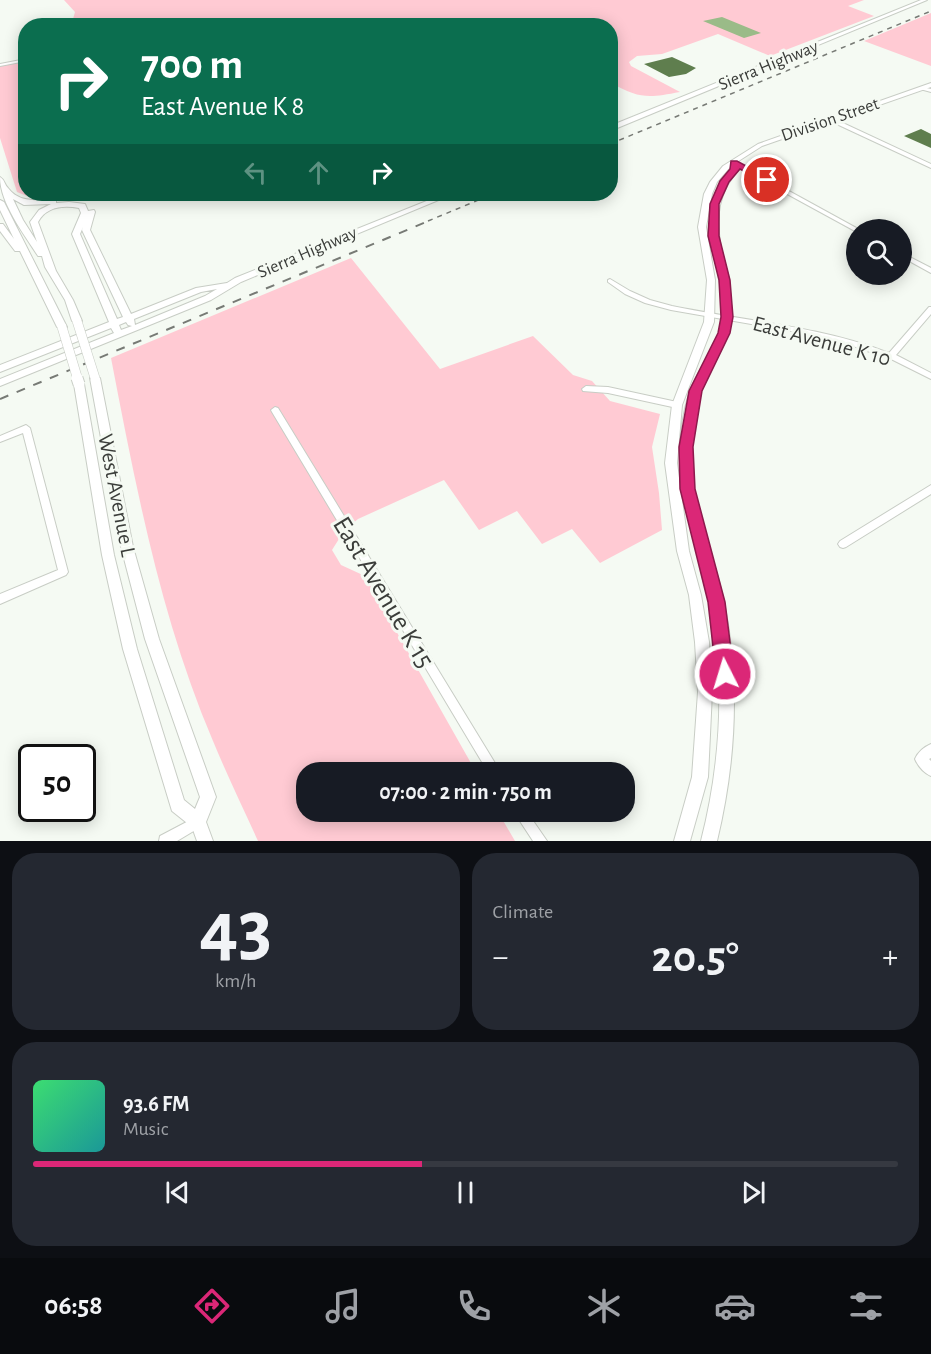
<!DOCTYPE html>
<meta charset="utf-8">
<style>
:root{--surface:#171b24;--page:#242831;--text:#f1f3f6;--muted:#9ea1a6;--line:#363941;--accent:#db2777}
body{margin:0;font-family:"Alegreya Sans",sans-serif;background:var(--page);color:var(--text);height:100vh;display:flex;flex-direction:column;font-size:22px;white-space:nowrap}
*{box-sizing:border-box;margin:0}
p{font-size:20px;color:var(--muted)}
.icon{flex:none;width:33px;height:33px;fill:none;stroke:currentColor;stroke-width:2;stroke-linecap:round;stroke-linejoin:round}
.map{position:relative;height:841px;overflow:hidden}
.side{display:flex;flex-direction:column;gap:12px;padding:12px;background:#0d0f14;flex:1}
.side>*{flex:none}
.top-card{position:absolute;left:18px;top:18px;width:600px;height:183px;border-radius:24px;box-shadow:0 3px 15px #0003;background:#0b6e4f;color:#fff;overflow:hidden}
.controls{position:absolute;left:846px;top:219px;display:grid;gap:12px}
.controls a{display:grid;place-items:center;width:66px;height:66px;border-radius:50%;background:var(--surface);box-shadow:0 3px 15px #0003;font-size:30px}
.speed{position:absolute;left:18px;top:744px;display:flex;gap:12px;font-size:30px;font-weight:700;text-align:center}
.speed>*{display:grid;place-content:center;width:78px;height:78px;border-radius:50%;background:var(--surface);box-shadow:0 3px 15px #0003;line-height:1}
.speed .limit{border:3px solid #111;border-radius:9px;background:#fff;color:#111}
.pin{position:absolute;display:grid;place-items:center;width:51px;height:51px;color:#fff;margin:-26px;border:3px solid #fff;border-radius:50%;box-shadow:0 2px 6px #0007}
.me{position:absolute;width:66px;margin:-33px;rotate:355deg;stroke-linejoin:round;filter:drop-shadow(0 0 4px #0008)}
.turn{display:flex;align-items:center;gap:21px;height:126px;padding:0 24px;font-size:27px}
.turn .icon{width:78px;height:78px;stroke-width:2.5}
.turn b{display:block;font-size:42px;line-height:51px}
.lanes{display:flex;align-items:center;height:57px;padding:0 24px;background:#0003;justify-content:center;gap:30px;direction:ltr}
.lanes .off{opacity:.35}
.big{font-size:45px;font-weight:700;line-height:1.1}
.side .widget{flex:1;display:flex;flex-direction:column;justify-content:center;gap:9px;min-width:0;padding:0 21px;border-radius:24px;background:var(--page)}
.side .dial{align-items:center;gap:0}
.dial b{font-size:78px;line-height:1}
.song{display:flex;align-items:center;gap:18px}
.cover{width:72px;height:72px;border-radius:9px;background:linear-gradient(135deg,hsl(140 70% 55%),hsl(180 70% 35%))}
.played{height:6px;border-radius:3px;background:linear-gradient(90deg,var(--accent) 45%,var(--line) 45%)}
.keys{display:flex;justify-content:space-around;direction:ltr}
.heat{display:flex;justify-content:space-between;align-items:center;font-size:33px;direction:ltr}
.side .tiles{flex:1;display:grid;gap:12px;grid-template-columns:1fr 1fr}
.widget:last-child{grid-column:span 2}
.trip{position:absolute;left:296px;top:762px;width:339px;height:60px;border-radius:24px;background:var(--surface);box-shadow:0 3px 15px #0003;font-weight:700;line-height:60px;text-align:center}
.tab-bar{display:flex;height:96px;justify-content:space-around;align-items:center;background:#090b0e;color:var(--muted)}
.tab-bar .icon{width:42px;height:42px}
.tab-bar .current{color:var(--accent)}
.tab-bar b{font-size:27px;color:var(--text)}
.map>svg:first-child{display:block}
.green{fill:#ffcad3}
.water{fill:#9abb88}
.building{fill:#5f7e4e}
.lines{fill:none;stroke-linecap:round;stroke-linejoin:round}
.minor-casing{stroke:#c8cdc5;stroke-width:2}
.major-casing{stroke:#c8cdc5;stroke-width:2}
.minor{fill:#fff;fill-rule:evenodd}
.major{fill:#fff;fill-rule:evenodd}
.rail-far1{stroke:#777a75;stroke-width:1.5;stroke-dasharray:5 5;stroke-linecap:butt}
.rail{stroke:#777a75;stroke-width:2;stroke-dasharray:9 9;stroke-linecap:butt}
.major-bridge-far1-casing{stroke:#c8cdc5;stroke-width:10;stroke-linecap:butt}
.major-bridge-casing{stroke:#c8cdc5;stroke-width:13;stroke-linecap:butt}
.major-bridge-far1{stroke:#fff;stroke-width:9}
.major-bridge{stroke:#fff;stroke-width:11}
.route{fill:#db2777;stroke:#8e194d;stroke-width:1.5}
.labels{text-anchor:middle;stroke-width:6;stroke-linejoin:round;paint-order:stroke}
.far-street-label{font-size:18px;fill:#3b3d3a;stroke:#f5faf3}
.street-label{font-size:22px;fill:#3b3d3a;stroke:#f5faf3}
.near-street-label{font-size:27px;fill:#3b3d3a;stroke:#f5faf3}
</style>
<div class="map">
<svg width="931" height="841" viewBox="0 0 931 841">
<rect width="100%" height="100%" fill="#f5faf3"/>
<path class="green" d="M64,0H864L848,6L874,16L770,56L718,34L662,54L637,56L629,62L631,66L680,92C648,98 640,99 611,83L610,26H71L75,12Z
M931,13V66L864,41Z
M25,62L26,194H62L37,200L17,192L0,138V66Z
M351,258L440,369L533,336L573,375L592,381L610,401L660,414L652,447L659,493L662,530L600,563L572,529L542,544L517,511L479,530L444,480L358,519L344,531L332,550L341,565L365,576L476,772H306V812H498L515,841H258C243,808 227,775 213,741C161,619 136,488 111,358Z"/>
<path class="water" d="M722,17L761,33L744,38L703,21Z"/>
<path class="building" d="M672,57L696,68L686,74L669,77L644,64Z
M921,129L931,134V148L904,136Z"/>
<g class="lines">
<g class="minor-casing">
<path id="minor" d="M26,59V61L0,66V64Z
M922,87L931,89V92L920,89V87Z
M830,117L931,164V168L828,120L827,119Z
M732,162H736L860,230H856V232L855,231L732,164Z
M902,253L931,268V273L902,257Z
M610,279L630,291L650,300L672,306C745,321 819,326 889,353L929,307H931V314L896,355L931,373V379L893,360L850,345L802,333L671,310L645,303L625,294L608,282V280Z
M586,386L608,387L677,402L681,405L677,408L608,393L583,391L582,389Z
M275,407L278,408L498,768L500,772H488L272,412L271,410Z
M26,425L30,428L68,572L66,575L0,604V594L58,570L23,433L0,442V436Z
M931,485V494L846,547L843,548L840,547L838,544L840,541Z
M931,744V758L929,759L931,761V776C924,773 918,766 915,759C918,752 924,747 931,744Z
M514,812H527L547,841H533Z
M198,816L202,818L204,822L202,826L177,841H159L160,836Z"/>
</g>
<g class="major-casing">
<path id="major" d="M921,0H927L610,131V126Z
M931,83V87L762,146L737,162L739,169C734,175 729,181 726,188C705,230 734,274 731,317C730,342 713,362 703,384C693,408 691,435 691,460C692,509 714,554 724,602C740,681 736,762 717,841H701C721,763 725,682 711,602C702,554 680,509 680,460C680,434 683,407 693,384C703,362 720,342 722,317C726,274 697,229 718,188C722,181 727,175 731,169V166L717,182L712,194L706,227L715,280L714,322L682,405L677,463L689,551L701,595L709,642L712,692L708,777L690,841H674L692,777L698,692L695,642L689,595L677,551L665,463L672,405L704,322L707,280L698,227L704,194L710,182L723,166L758,144Z
M0,177C5,180 4,184 8,188C19,203 37,200 53,200H56V203L69,202L85,204L88,211L94,210L95,212L90,230L131,314L196,288L227,283L235,278L444,194H453L241,282L211,300L0,386V379L114,333L111,328L0,372V365L109,322L72,234L81,213L79,208C63,205 46,207 38,222L56,271L73,300L82,321L77,324L72,321L65,300L45,267L42,256H38C24,234 0,203 0,177ZM13,199L24,205L51,204L39,210L30,222L37,242L23,220ZM83,227L82,230L123,317L117,319L80,234ZM217,289L205,296L135,325L134,319L201,292ZM126,322L128,325L132,326L121,330L119,325Z
M0,200L4,202L67,327L65,329L62,330L57,327L20,251H15L0,231V224H3L14,239L0,210Z
M95,375L100,378L133,547L159,639L216,797L206,822L213,841H197L192,827L172,811L123,649L102,555L74,384L79,381L84,384L114,555L137,649L184,800L195,809L200,797L145,639L121,547L90,378Z"/>
</g>
<use href="#minor" class="minor"/>
<use href="#major" class="major"/>
<path class="rail-far1" d="M610,144L931,11
M428,221L493,194"/>
<path class="rail" d="M0,399L431,220"/>
<g class="major-bridge-far1-casing">
<path id="major-bridge-far1" d="M77,321L95,378
M62,327L78,380"/>
</g>
<g class="major-bridge-casing">
<path id="major-bridge" d="M77,378L79,384"/>
</g>
<use href="#major-bridge-far1" class="major-bridge-far1"/>
<use href="#major-bridge" class="major-bridge"/>
</g>
<path class="route" d="M731,161H737L772,180L764,182L740,169L729,182L719,204V236L730,280L733,317L730,333L702,391L693,447L695,489L725,602L734,674L731,680L725,682L719,680L716,674L708,602L680,489L679,447L689,391L718,333L721,317L719,280L708,236L710,204L720,181L730,169Z"/>
<g class="labels">
<g class="far-street-label">
<text transform="translate(768 65) rotate(-22)" y="6">Sierra Highway</text>
<text transform="translate(830 119) rotate(-19)" y="6">Division Street</text>
<text transform="translate(307 252) rotate(-23)" y="6">Sierra Highway</text>
</g>
<g class="street-label">
<text transform="translate(822 340) rotate(15)" y="8">East Avenue K 10</text>
<text transform="translate(118 495) rotate(79)" y="8">West Avenue L</text>
</g>
<g class="near-street-label">
<text transform="translate(384 592) rotate(59)" y="9">East Avenue K 15</text>
</g>
</g>
</svg>
<div class="controls">
<a><svg class="icon" aria-label="search" viewBox="0 0 24 24"><circle cx="10" cy="10" r="6"/><path d="M15 15l6 6"/></svg></a>
</div>
<div class="speed"><div class="limit">50</div></div>
<div class="pin" style="left:767px;top:180px;background:#d93025"><svg class="icon" aria-label="arrive" viewBox="0 0 24 24"><path d="M6 21V4h12l-3 4 3 4H6"/></svg></div>
<svg class="me" style="left:725px;top:674px" viewBox="-20 -20 40 40"><circle r="17" fill="#db2777" stroke="#fff" stroke-width="3"/><path d="M0-11L8 9 0 5-8 9z" fill="#fff"/></svg>
<div class="trip">07:00 · 2 min · 750 m</div>
<div class="top-card">
<div class="turn"><svg class="icon" aria-label="right" viewBox="0 0 24 24"><path d="M7 20v-9h11M14 6l5 5-5 5"/></svg><div><b>700 m</b>East Avenue K 8</div></div>
<div class="lanes"><svg class="icon off" aria-label="left" viewBox="0 0 24 24"><path d="M17 20v-9H6M10 6l-5 5 5 5"/></svg><svg class="icon off" aria-label="ahead" viewBox="0 0 24 24"><path d="M12 20V5M6 11l6-6 6 6"/></svg><svg class="icon" aria-label="right" viewBox="0 0 24 24"><path d="M7 20v-9h11M14 6l5 5-5 5"/></svg></div>
</div>
</div>
<section class="side">
<div class="tiles">
<div class="widget dial"><b>43</b><p>km/h</p></div>
<div class="widget"><p>Climate</p>
<div class="heat"><a>−</a><b class="big">20.5°</b><a>+</a></div>
</div>
<div class="widget">
<div class="song"><i class="cover"></i><div><b>93.6 FM</b><p>Music</p></div></div>
<div class="played"></div>
<div class="keys"><svg class="icon" aria-label="previous" viewBox="0 0 24 24"><path d="M18 5L8 12l10 7zM5 5v14"/></svg><svg class="icon" aria-label="pause" viewBox="0 0 24 24"><path d="M8 5v14M16 5v14"/></svg><svg class="icon" aria-label="next" viewBox="0 0 24 24"><path d="M6 5l10 7-10 7zM19 5v14"/></svg></div>
</div>
</div>
</section>
<nav class="tab-bar">
<b>06:58</b>
<svg class="icon current" aria-label="directions" viewBox="0 0 24 24"><path d="M12 3l9 9-9 9-9-9zM9 14v-3h6M13 9l2 2-2 2"/></svg>
<svg class="icon" aria-label="music" viewBox="0 0 24 24"><path d="M9 18V5l10-2v13"/><circle cx="6" cy="18" r="3"/><circle cx="16" cy="16" r="3"/></svg>
<svg class="icon" aria-label="phone" viewBox="0 0 24 24"><path d="M5 4h4l2 5-3 2q2 4 5 5l2-3 5 2v4C11 20 4 13 5 4z"/></svg>
<svg class="icon" aria-label="climate" viewBox="0 0 24 24"><path d="M12 3v18M4 7l16 10M4 17L20 7"/></svg>
<svg class="icon" aria-label="car" viewBox="0 0 24 24"><path d="M5 17H2v-5l4-1 3-4h7l3 4 3 1v5h-3M9 17h6M6 11h13"/><circle cx="7" cy="17" r="2"/><circle cx="17" cy="17" r="2"/></svg>
<svg class="icon" aria-label="filters" viewBox="0 0 24 24"><path d="M4 7h16M4 17h16"/><circle cx="9" cy="7" r="2"/><circle cx="15" cy="17" r="2"/></svg>
</nav>
